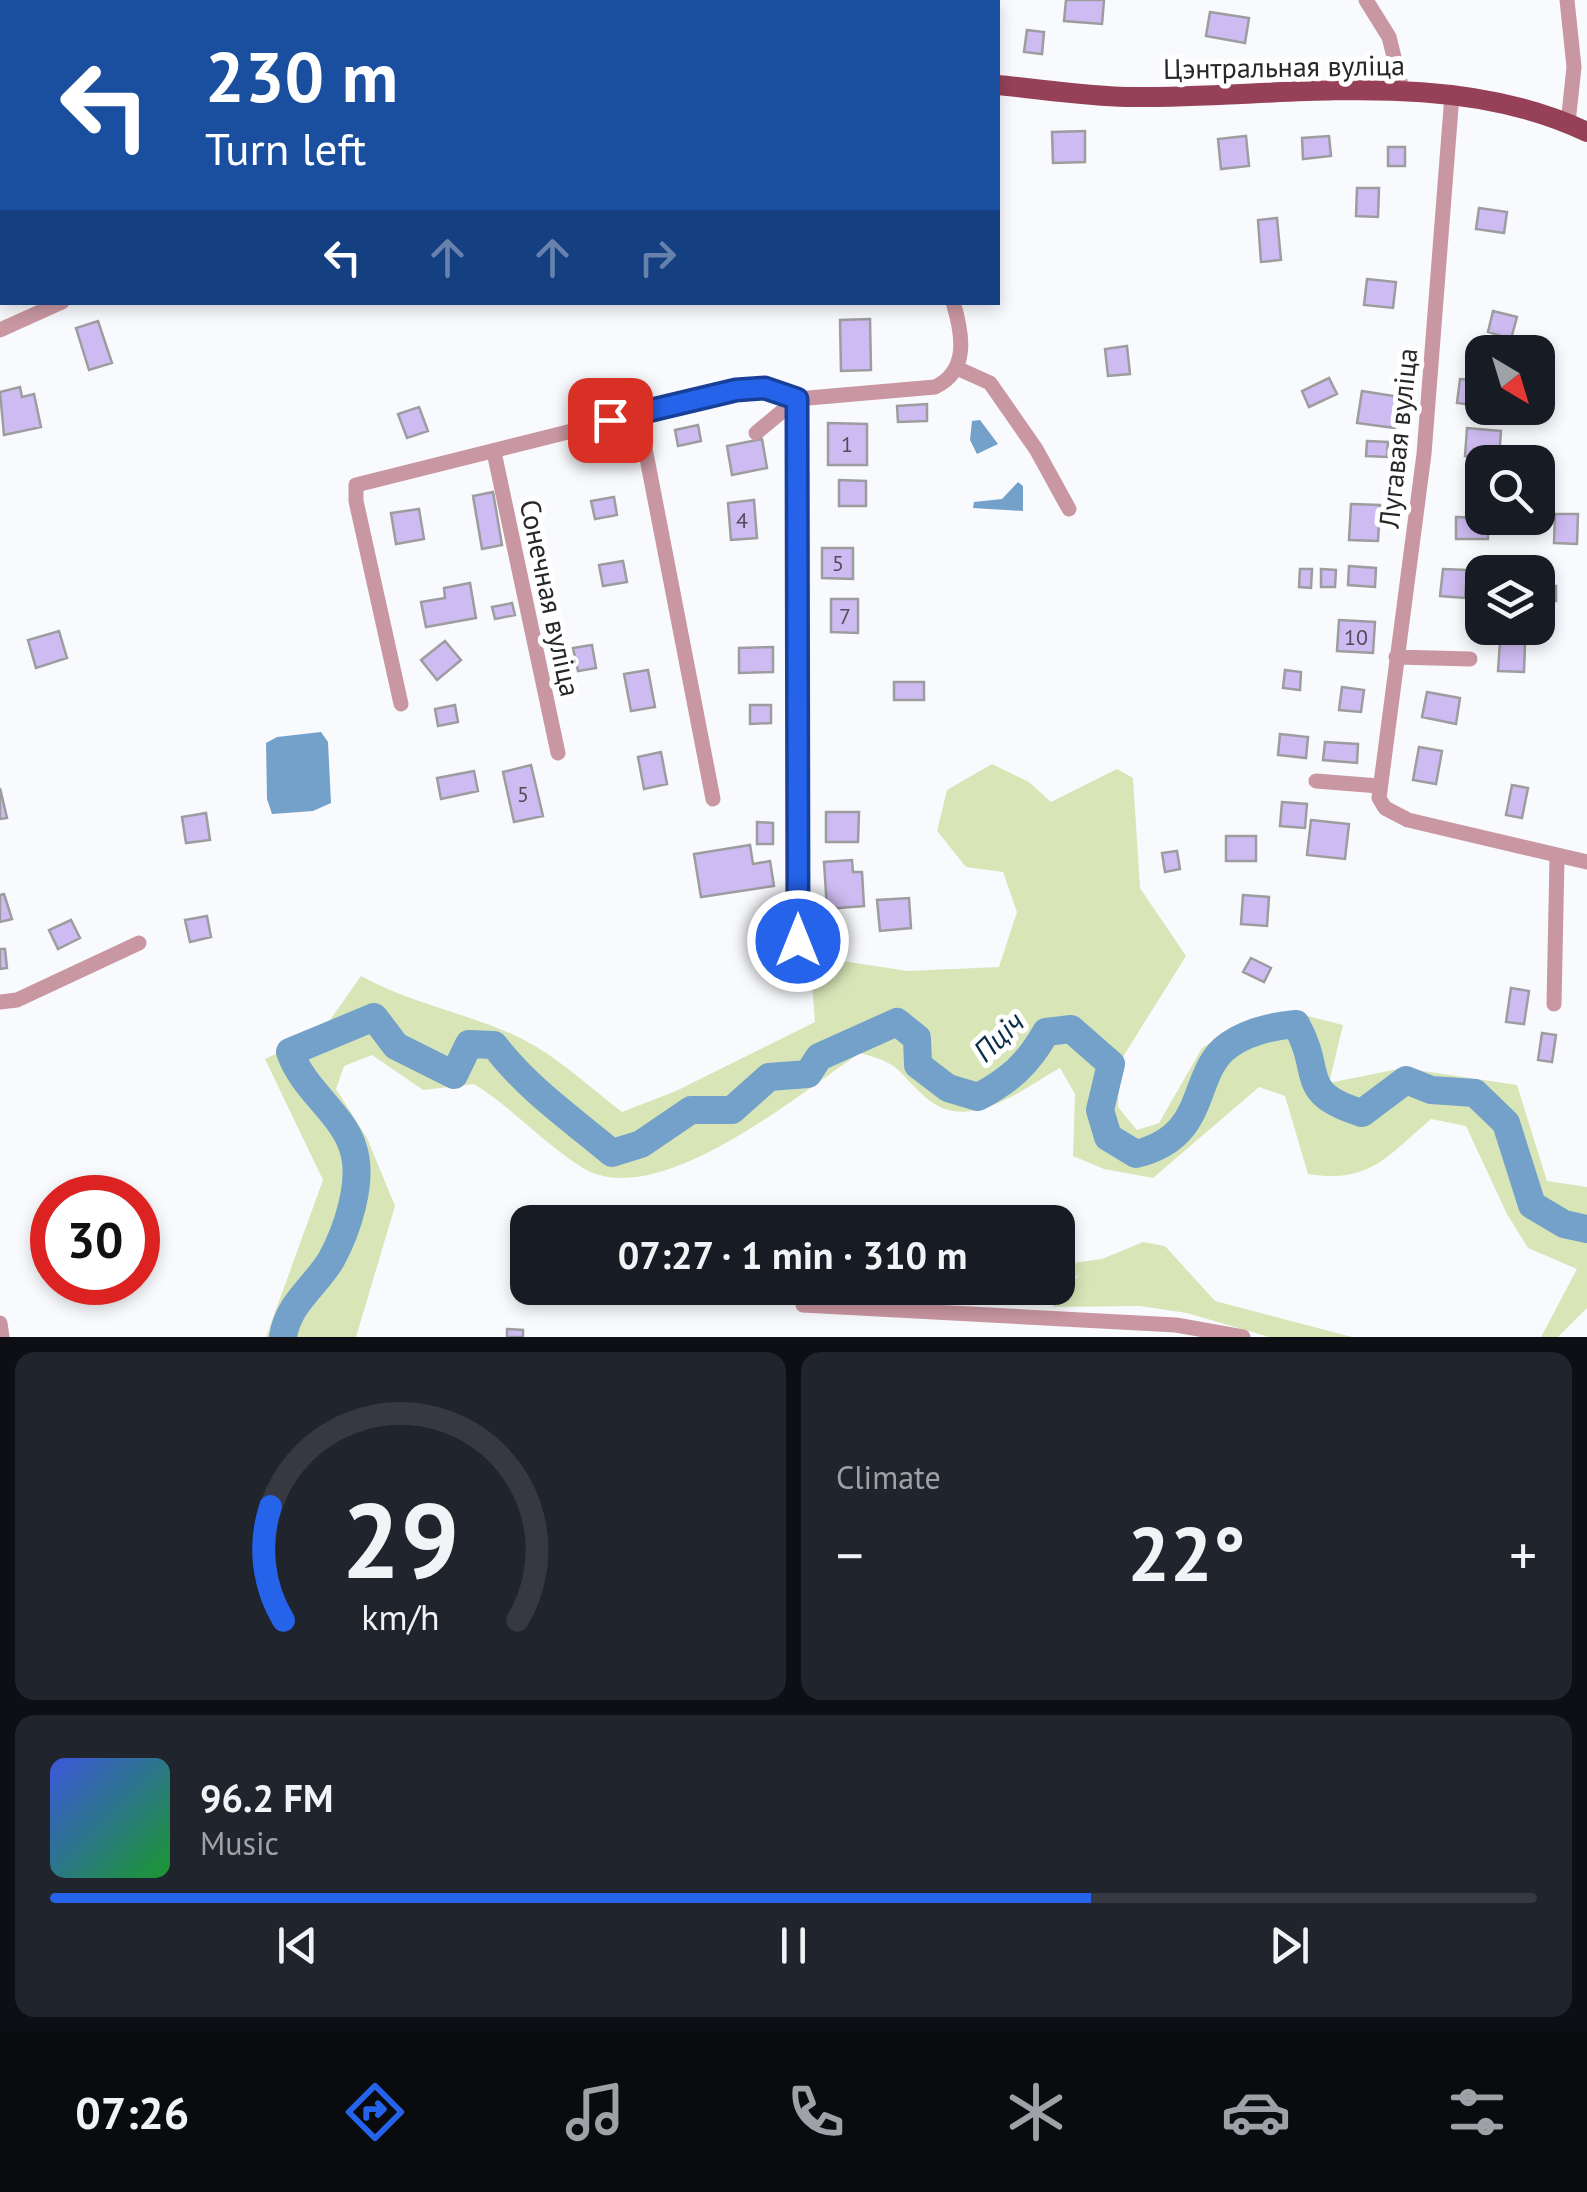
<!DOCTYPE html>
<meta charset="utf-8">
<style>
:root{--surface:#171b24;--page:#20242c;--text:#f1f3f6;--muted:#9ea1a6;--line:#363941;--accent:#2563eb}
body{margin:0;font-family:"PT Sans",sans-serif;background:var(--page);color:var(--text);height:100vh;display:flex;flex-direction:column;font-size:38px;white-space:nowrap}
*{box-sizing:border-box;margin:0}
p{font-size:32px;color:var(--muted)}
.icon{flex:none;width:55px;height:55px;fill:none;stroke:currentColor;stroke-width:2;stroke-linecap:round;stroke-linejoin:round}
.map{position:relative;height:1337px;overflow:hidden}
.sheet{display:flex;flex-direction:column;gap:15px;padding:15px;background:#0d0f14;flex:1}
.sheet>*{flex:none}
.top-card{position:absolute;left:0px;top:0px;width:1000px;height:305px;box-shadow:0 5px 15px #0003;background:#1a4fa0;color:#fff;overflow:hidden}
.needle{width:65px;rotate:142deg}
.buttons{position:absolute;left:1465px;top:335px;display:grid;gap:20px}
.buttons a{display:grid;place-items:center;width:90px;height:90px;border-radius:20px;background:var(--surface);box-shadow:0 5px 15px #0003;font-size:50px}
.speed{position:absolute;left:30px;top:1175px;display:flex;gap:20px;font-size:50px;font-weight:700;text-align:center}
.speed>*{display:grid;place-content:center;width:130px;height:130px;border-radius:50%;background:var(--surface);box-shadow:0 5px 15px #0003;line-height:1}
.speed .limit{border:15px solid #d22;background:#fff;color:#111}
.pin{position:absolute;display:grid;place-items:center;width:85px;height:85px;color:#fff;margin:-42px;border-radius:20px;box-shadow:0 5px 15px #0006}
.me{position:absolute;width:110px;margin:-55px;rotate:0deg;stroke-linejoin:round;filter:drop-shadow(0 0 8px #0008)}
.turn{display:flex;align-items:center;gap:35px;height:210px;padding:0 40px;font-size:45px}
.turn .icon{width:130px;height:130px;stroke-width:2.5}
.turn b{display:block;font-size:70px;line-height:85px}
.lanes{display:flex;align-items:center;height:95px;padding:0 40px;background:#0003;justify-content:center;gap:50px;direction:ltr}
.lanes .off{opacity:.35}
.big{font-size:75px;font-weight:600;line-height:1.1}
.sheet .widget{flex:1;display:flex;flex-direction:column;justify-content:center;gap:15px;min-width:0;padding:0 35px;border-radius:20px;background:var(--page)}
.sheet .dial{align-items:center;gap:0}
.dial svg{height:260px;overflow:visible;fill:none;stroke:var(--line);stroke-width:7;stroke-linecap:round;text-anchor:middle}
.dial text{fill:var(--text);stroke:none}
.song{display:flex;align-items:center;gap:30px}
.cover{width:120px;height:120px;border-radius:15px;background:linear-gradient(135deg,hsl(230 70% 55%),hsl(130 70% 35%))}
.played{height:10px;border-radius:5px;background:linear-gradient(90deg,var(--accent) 70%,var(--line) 70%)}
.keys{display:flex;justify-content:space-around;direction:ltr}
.heat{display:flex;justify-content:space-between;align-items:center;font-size:55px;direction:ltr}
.sheet .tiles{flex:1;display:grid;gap:15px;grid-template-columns:1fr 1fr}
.widget:last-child{grid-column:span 2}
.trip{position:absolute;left:510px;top:1205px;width:565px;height:100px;border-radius:20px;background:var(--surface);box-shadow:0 5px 15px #0003;font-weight:600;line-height:100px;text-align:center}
.menu{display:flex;height:160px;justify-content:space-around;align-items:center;background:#090b0e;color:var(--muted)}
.menu .icon{width:70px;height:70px}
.menu .selected{color:var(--accent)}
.menu b{font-size:45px;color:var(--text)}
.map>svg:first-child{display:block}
.green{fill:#d7e5b7}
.water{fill:#74a1c9}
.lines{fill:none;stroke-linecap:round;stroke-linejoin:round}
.river{stroke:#74a1c9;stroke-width:28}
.building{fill:#cebbf1;stroke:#9d9da0;stroke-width:2.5}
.minor{stroke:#c997a1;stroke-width:15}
.major{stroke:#964158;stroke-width:20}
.route-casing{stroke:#184099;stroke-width:25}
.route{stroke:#2563eb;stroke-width:18}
.labels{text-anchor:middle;stroke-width:10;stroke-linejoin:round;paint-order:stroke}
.number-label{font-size:22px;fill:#514c5a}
.street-label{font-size:28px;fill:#272728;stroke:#fff}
.water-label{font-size:30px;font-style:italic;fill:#072c48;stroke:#fff}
</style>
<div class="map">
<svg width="1587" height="1337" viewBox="0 0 1587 1337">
<rect width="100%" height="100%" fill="#f9fafd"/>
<path class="green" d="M992,764L1029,782L1051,802L1117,769L1133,778L1140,888L1186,956L1119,1063L1118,1107L1137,1130L1159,1123L1202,1048L1228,1031L1288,1011L1343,1025L1329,1083L1403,1068L1517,1085L1547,1181L1587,1187V1308L1558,1337H1541L1577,1269L1528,1248L1507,1214L1466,1126L1431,1119C1388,1156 1369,1184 1308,1174L1285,1096L1259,1087L1153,1178L1104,1169L1073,1156L1075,1094L1060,1068C1020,1090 967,1136 924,1096C895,1069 901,1064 860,1053C798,1094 658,1213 583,1168C544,1144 513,1108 474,1084L423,1090L372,1055L344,1066L336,1089L367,1138L395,1206L356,1337H266L323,1180L265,1059L321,1033L361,976C412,1004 463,1012 514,1035C554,1053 588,1086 622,1112L676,1091L815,1022L810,956L908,971L999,967L1017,912L1003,872L966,867L937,831L947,790Z
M804,1205L877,1222H777Z
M1143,1242L1165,1246L1215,1301L1352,1337H1269L1187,1313L1140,1306L1053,1307L1060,1291L1082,1273L1058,1287V1265L1102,1259Z
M897,1288H1057L1035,1301L965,1295L921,1298Z"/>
<path class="water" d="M980,420L998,444L977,454L970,440L972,421Z
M1018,482L1023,486V511L973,508L974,502L1002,499Z
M321,732L328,742L331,803L313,811L272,814L267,799L266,743L277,737Z"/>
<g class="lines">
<path class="river" d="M283,1337C288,1303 314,1288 331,1260C347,1231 364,1181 353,1148C343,1114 303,1090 290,1052L374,1017L396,1046L454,1075L469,1044L494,1045C528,1089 570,1118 612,1153L641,1144L691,1110H732L769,1077L808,1074L819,1057L897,1022L917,1038L918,1065L948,1088L978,1097C1010,1080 1028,1064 1046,1032L1071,1029L1111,1064L1100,1110L1108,1137L1136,1154C1211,1136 1189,1073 1229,1045C1249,1031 1273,1026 1296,1024C1324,1074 1296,1093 1362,1113L1406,1080L1431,1090L1475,1093L1506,1123L1532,1205L1564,1224L1587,1229"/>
</g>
<path class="building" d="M1066,0H1104L1102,24L1064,21Z
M1210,12L1249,18L1245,43L1206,36Z
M1027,30L1044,32L1042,54L1024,52Z
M1085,131V162L1053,163L1052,132Z
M1246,136L1249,166L1221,169L1218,139Z
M1329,136L1331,156L1303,159L1302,138Z
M1388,147H1405V166H1388Z
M1357,188H1379L1378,217L1356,216Z
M1479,208L1507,212L1504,233L1476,229Z
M1277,218L1281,260L1261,262L1258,220Z
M1367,279L1396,282L1393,308L1364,305Z
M1493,311L1517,317L1511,339L1488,332Z
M870,319L871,370L841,371L840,320Z
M98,321L112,363L89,370L76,328Z
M1127,346L1130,374L1108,376L1105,349Z
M1329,378L1337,394L1309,407L1302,391Z
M1460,379L1482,381V406L1457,403Z
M20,387L22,397L34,394L41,427L4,435L0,392Z
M1362,391L1400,397L1395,428L1357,423Z
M927,404V421L898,422L897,406Z
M419,407L428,431L407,438L398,414Z
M828,423L867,424V465H828Z
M698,425L701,441L678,446L675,430Z
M1467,428L1501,431L1499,459L1465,456Z
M762,439L767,468L732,475L727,446Z
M1367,441L1388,442L1387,457L1366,456Z
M839,480L866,481V506H839Z
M493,492L502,545L482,549L473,496Z
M614,497L617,515L595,519L591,501Z
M754,500L757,538L731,540L728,503Z
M1351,504L1380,505L1378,541L1349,540Z
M419,509L424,539L396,544L391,513Z
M1555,514H1578L1577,544L1554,543Z
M1456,517L1488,518V539H1456Z
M822,548H853V579L822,578Z
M623,561L627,582L603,586L599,565Z
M1349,566L1376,568L1375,587L1348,585Z
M1300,569H1312L1311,588L1299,587Z
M1321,569L1336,570L1335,587H1321Z
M1443,569L1467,570L1465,598L1440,596Z
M470,583L476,618L426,627L421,602L445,598L444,588Z
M1542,586H1556V601H1541Z
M831,599H858V633L831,632Z
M512,603L515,615L495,619L492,607Z
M1339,620L1375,622L1373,653L1337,651Z
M59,631L67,658L36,668L28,640Z
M445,641L461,660L437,680L421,660Z
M1500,642L1525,643L1524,672L1498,671Z
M592,645L596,668L578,671L573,648Z
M773,647V672L739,673V648Z
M648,670L655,707L631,711L624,674Z
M1285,670L1301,672L1300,690L1283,688Z
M894,682H924V700H894Z
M1342,687L1364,690L1361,712L1339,710Z
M1427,692L1460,698L1456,724L1422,717Z
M455,705L458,722L438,726L435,709Z
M750,705H771V723L750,724Z
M1280,734L1308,737L1306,758L1278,755Z
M1325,742L1358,744L1357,763L1323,760Z
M1419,747L1442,751L1436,784L1413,780Z
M661,752L667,784L644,789L638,757Z
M531,765L543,816L514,822L503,772Z
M474,771L478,791L441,799L437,778Z
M1512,785L1528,788L1522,818L1506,815Z
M0,788L7,818L0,819Z
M1282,802L1307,804L1305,828L1280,826Z
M826,812H859L858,842H826Z
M206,813L210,840L186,843L182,817Z
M1311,820L1349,824L1345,859L1307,855Z
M757,822L773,823V844H757Z
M1226,836H1256V861H1226Z
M750,845L753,864L770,861L774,886L701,897L694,854Z
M1177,851L1180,869L1165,872L1162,853Z
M852,860L853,872H862L864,906L827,909L824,862Z
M4,894L12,919L0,922V895Z
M1243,895L1269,897L1267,926L1241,924Z
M909,898L911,928L880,931L877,900Z
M207,916L211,937L190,942L185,920Z
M71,920L80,938L58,949L49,930Z
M0,949H5L7,968L0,969Z
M1251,958L1271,968L1264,982L1243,972Z
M1511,988L1529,991L1524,1024L1506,1022Z
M1542,1033L1556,1035L1552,1062L1538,1060Z
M507,1329L523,1330V1337H507Z"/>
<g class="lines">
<path class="minor" d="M1366,0L1389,37L1403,93
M1567,0L1574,67L1568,123
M717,2L742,0
M1452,95L1424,454L1379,798L1385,808L1408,820L1587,862
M0,330L62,302
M959,369L990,383L1036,449L1069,509
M638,412L713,799
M756,433L797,399
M494,452L558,753
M1396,657L1470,659
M401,704L356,501V485L736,390L765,389L797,399
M1316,781L1379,786
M798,941L797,399L935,387C969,371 963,335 953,302
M0,1002L17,1000L139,943
M1554,1004L1557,858
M803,1305L1176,1325L1243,1337
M0,1323L2,1337"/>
<path class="major" d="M404,0L407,2
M998,85C1040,89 1084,96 1127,97C1277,99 1447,65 1587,132"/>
</g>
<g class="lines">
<g class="route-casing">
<path id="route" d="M610,420L736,390L765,388L797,399L798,941"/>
</g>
<use href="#route" class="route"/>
</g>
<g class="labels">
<g class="number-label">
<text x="847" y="452">1</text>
<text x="742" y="528">4</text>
<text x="838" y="571">5</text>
<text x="845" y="624">7</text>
<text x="1356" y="645">10</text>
<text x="523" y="802">5</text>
</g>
<g class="street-label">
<text transform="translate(1284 67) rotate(-1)" y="10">Цэнтральная вуліца</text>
<text transform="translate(1398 438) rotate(-84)" y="10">Лугавая вуліца</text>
<text transform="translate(550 598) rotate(78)" y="10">Сонечная вуліца</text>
</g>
<g class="water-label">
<text transform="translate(999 1037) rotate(-44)" y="10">Пціч</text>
</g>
</g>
</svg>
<div class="buttons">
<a><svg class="needle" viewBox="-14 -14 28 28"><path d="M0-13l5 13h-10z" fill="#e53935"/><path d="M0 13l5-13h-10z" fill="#9ea1a6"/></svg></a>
<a><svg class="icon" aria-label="search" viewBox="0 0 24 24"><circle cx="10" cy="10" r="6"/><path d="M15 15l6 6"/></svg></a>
<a><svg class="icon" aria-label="layers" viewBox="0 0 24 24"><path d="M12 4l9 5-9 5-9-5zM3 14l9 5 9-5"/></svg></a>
</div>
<div class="speed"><div class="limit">30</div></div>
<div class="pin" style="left:610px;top:420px;background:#d93025"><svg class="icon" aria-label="arrive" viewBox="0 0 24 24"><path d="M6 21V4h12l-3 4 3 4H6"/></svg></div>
<svg class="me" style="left:798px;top:941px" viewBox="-20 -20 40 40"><circle r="17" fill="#2563eb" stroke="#fff" stroke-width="3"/><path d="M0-11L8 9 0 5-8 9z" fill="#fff"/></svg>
<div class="trip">07:27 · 1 min · 310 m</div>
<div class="top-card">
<div class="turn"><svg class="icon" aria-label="left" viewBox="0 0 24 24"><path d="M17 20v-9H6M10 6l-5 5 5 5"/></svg><div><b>230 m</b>Turn left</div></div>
<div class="lanes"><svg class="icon" aria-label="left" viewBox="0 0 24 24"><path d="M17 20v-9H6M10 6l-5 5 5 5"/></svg><svg class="icon off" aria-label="ahead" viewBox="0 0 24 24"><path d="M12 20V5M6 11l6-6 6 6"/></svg><svg class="icon off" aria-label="ahead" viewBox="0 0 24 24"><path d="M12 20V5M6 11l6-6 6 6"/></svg><svg class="icon off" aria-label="right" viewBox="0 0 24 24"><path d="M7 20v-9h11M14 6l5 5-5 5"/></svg></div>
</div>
</div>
<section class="sheet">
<div class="tiles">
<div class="widget dial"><svg viewBox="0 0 100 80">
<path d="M14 69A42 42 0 1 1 86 69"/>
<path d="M14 69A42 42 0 0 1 10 34" stroke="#2563eb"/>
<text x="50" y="56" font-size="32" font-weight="700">29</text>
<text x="50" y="72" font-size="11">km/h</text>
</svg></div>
<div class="widget"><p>Climate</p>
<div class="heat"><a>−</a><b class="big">22°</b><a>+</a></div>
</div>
<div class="widget">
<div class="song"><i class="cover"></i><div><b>96.2 FM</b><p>Music</p></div></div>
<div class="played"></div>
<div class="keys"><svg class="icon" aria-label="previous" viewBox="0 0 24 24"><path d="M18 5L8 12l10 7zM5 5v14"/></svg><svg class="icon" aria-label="pause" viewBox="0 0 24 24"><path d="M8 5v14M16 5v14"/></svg><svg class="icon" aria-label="next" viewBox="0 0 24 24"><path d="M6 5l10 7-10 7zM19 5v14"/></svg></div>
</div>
</div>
</section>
<nav class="menu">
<b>07:26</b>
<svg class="icon selected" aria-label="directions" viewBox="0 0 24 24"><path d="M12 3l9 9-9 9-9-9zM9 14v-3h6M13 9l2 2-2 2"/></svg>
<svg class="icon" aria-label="music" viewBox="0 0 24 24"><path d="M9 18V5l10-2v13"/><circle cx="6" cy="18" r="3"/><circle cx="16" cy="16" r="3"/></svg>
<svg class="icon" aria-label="phone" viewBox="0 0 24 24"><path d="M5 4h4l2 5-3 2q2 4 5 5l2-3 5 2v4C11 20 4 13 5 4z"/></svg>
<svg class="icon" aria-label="climate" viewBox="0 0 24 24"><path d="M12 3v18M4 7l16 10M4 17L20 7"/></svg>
<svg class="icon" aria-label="car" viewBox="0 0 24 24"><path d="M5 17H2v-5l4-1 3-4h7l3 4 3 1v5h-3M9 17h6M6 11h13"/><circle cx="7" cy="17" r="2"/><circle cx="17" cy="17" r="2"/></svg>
<svg class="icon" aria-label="filters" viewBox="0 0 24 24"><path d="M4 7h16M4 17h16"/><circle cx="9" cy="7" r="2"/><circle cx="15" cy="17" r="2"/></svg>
</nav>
